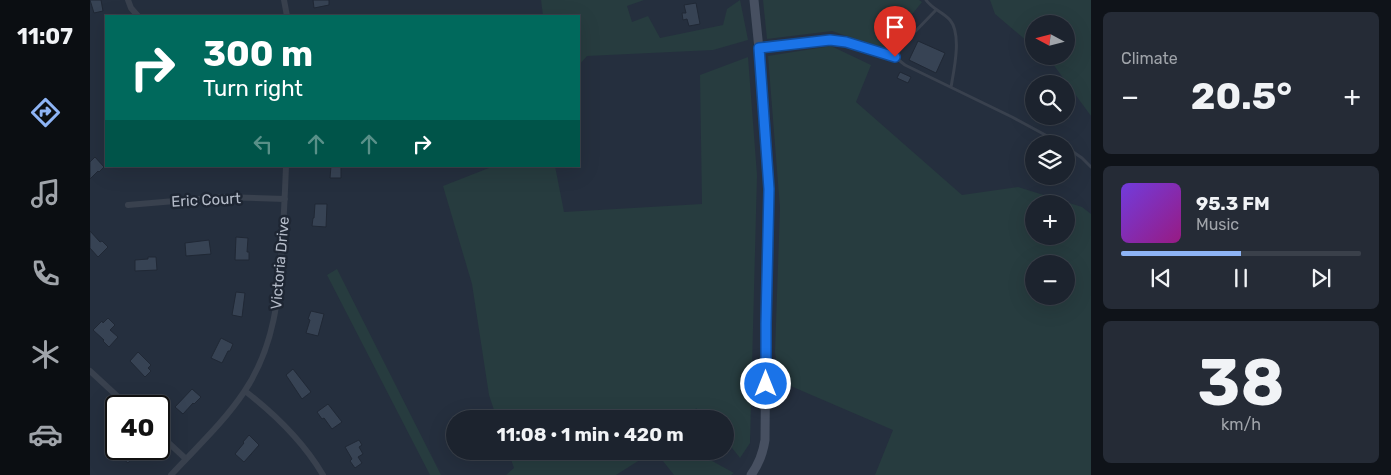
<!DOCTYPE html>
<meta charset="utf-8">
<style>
:root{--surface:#1c232e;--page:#252b36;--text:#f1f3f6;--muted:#a0a4aa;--line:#3a404a;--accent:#8eb4f5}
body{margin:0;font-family:Rubik,sans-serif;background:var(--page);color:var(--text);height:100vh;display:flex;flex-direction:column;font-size:19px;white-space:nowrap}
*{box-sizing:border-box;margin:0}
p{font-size:16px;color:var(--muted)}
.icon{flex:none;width:28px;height:28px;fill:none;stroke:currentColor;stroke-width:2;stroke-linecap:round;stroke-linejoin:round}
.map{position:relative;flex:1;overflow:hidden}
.panel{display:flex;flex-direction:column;gap:12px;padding:12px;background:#0f1319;width:300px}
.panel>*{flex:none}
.hud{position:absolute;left:15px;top:15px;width:475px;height:152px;border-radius:0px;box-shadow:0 5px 20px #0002,0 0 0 1px var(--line);background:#00695c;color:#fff;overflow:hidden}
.needle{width:32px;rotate:277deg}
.tools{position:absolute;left:935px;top:15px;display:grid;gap:10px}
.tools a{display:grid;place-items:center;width:50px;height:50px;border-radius:50%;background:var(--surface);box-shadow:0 5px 20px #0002,0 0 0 1px var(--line);font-size:25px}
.speed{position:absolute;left:15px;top:395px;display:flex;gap:10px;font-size:25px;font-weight:700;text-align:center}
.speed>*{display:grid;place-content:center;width:65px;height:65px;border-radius:50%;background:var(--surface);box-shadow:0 5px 20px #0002,0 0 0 1px var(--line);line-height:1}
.speed .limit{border:2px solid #111;border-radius:8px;background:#fff;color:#111}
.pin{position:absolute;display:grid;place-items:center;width:42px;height:42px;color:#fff;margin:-51px -21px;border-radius:50% 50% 50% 0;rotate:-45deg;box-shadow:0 0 5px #0007}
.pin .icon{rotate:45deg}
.me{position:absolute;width:55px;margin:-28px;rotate:0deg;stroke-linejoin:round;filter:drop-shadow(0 0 4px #0008)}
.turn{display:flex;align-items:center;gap:18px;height:105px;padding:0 15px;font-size:22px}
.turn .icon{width:65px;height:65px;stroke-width:2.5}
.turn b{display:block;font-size:35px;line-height:42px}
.lanes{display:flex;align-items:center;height:48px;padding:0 15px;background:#0003;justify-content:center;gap:25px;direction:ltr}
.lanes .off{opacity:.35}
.big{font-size:38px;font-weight:700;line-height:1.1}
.panel .card{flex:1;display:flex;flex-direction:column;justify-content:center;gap:8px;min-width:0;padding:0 18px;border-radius:8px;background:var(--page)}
.panel .dial{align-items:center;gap:0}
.dial b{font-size:65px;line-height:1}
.song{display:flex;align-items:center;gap:15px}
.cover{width:60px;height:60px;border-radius:8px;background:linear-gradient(135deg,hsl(260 70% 55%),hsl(310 70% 35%))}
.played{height:5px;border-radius:2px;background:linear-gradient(90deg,var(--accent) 50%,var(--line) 50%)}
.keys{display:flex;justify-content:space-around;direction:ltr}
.heat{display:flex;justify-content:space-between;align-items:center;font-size:28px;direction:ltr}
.trip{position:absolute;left:356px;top:410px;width:288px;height:50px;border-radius:25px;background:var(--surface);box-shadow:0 5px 20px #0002,0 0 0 1px var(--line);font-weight:700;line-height:50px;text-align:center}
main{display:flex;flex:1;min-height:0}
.tabs{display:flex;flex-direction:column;width:90px;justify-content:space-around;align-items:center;background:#0b0e12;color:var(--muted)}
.tabs .icon{width:35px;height:35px}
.tabs .current{color:var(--accent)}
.tabs b{font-size:22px;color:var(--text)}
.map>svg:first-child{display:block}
.green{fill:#273c3f;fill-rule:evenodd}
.building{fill:#374354;stroke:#202835}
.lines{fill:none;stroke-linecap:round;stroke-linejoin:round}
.lane{stroke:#39414e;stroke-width:3}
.street{stroke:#39414e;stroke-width:6}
.secondary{stroke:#475061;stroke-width:9}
.route-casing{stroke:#114b97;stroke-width:12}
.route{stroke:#1a73e8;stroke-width:9}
.labels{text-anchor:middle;stroke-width:5;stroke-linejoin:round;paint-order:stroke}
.street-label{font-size:15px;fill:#b5bcc9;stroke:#1e2633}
</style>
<main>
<nav class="tabs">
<b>11:07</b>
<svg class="icon current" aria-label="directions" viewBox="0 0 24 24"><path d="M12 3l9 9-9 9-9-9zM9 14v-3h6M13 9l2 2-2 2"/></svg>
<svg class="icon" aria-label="music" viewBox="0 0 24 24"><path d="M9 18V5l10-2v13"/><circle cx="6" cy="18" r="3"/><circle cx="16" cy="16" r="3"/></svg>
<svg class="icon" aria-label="phone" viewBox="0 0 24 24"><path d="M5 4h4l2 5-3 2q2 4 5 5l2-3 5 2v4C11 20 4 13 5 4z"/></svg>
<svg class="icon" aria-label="climate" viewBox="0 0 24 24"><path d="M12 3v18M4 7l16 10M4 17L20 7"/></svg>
<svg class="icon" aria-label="car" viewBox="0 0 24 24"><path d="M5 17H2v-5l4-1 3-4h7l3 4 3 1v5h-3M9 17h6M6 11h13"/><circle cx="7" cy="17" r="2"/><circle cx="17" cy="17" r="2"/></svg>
</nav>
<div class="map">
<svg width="1001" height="475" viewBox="0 0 1001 475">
<rect width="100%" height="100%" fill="#252f3e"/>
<path class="green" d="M451,0H554L537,6L542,22L558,16L570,38L633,25L637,9L650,0L658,40L623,50L497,56L489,65V16H453Z
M673,0H829L832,2L794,49L742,31L677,39Z
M900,0H1001V116L960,60L955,56H976V24H944V47L905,14Z
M741,46L781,65L766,102L872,195L928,187L992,207L1001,214V475H785L803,430L689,381L685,352L690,208L678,56ZM944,204H976V236H944ZM944,264H976V296H944Z
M658,57L667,175L660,443L650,458L635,439V419H616L606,408L601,419H407L399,395L382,284L353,186L404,166H465L474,212L612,204L610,75Z
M247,269L351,475H340L237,275Z
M418,451H564L526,475H416L424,468Z
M565,451H604L644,473L641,475H584Z"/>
<path class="building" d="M0,0H11L13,11L4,13Z
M223,0H239V5L224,8Z
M606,3L610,24L599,26L597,19L593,20L592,13H596L594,5Z
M828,41L855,53L846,73L819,60Z
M810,72L821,77L818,83L807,78Z
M5,157L14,167L9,172L8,171L0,179V162Z
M241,166H251V178H240Z
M225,204H237L236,227L222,226L223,218H224Z
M0,231L10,242L12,241L18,247L8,257L0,248Z
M146,237L158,238L157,252H159V260H145Z
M119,240L121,254L96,256L95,243Z
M58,257H66L67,270L45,271V260L58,259Z
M146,292L155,293L152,317L142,315Z
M221,311L234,314L228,336L216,333L220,320L218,319Z
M18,318L25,325L20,330L28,337L19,347L13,341L14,340L3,330L12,321L13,323Z
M131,338L143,344L140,351H138L132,363L121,358Z
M48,352L61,365L58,368L61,371L55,377L40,361Z
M203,369L221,392L212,399L196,375Z
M102,389L111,397L104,404L103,403L93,414L85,407Z
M238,404L252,422L242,429L234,418L232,419L227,412Z
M159,435L169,445L154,462L145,454L154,443L153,442Z
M269,440L272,445L269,447L273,454L268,457L272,463L265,468L260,461L262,459L255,447Z
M22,449H38L45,455L38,463Z"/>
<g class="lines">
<path class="lane" d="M836,0C842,9 853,12 860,20C872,34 864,70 861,87
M669,48L731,40L747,41L805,57L815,65L922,117L972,144
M805,57L817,40L846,10
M976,147L992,158L1001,167"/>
<path class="street" d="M38,0L41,8L48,16
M194,0L197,16
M38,205L132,197L195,199
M0,371L38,406
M155,391C186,415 213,441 233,475
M69,434L96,459
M81,475C106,448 134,422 154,392C185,346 189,296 192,242C194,217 195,192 196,166"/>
<path class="secondary" d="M661,475C669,464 673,453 675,440L676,324L679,189L669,49L664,0"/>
</g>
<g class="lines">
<g class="route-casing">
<path id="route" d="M676,384V324L679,189L669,48L740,40L756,42L805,57"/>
</g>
<use href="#route" class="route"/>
</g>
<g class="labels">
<g class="street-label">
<text transform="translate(116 200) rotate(-3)" y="5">Eric Court</text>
<text transform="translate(190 263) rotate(-85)" y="5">Victoria Drive</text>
</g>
</g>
</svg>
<div class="tools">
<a><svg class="needle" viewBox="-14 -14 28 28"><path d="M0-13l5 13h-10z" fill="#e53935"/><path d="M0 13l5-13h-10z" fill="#a0a4aa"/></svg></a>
<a><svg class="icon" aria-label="search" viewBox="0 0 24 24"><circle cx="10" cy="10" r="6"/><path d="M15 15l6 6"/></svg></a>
<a><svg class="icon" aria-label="layers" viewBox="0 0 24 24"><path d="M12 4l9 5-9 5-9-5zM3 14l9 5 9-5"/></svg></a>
<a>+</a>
<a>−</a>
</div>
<div class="speed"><div class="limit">40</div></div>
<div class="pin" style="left:805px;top:57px;background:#d93025"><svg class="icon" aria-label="arrive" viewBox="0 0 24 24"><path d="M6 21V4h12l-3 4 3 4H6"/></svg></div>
<svg class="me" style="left:676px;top:384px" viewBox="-20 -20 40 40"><circle r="17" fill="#1a73e8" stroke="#fff" stroke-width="3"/><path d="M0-11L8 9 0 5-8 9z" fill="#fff"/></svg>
<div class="trip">11:08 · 1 min · 420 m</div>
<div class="hud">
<div class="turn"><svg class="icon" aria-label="right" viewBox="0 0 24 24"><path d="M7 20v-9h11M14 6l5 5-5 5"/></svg><div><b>300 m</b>Turn right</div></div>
<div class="lanes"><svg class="icon off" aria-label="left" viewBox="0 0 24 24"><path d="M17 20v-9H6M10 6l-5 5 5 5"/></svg><svg class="icon off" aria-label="ahead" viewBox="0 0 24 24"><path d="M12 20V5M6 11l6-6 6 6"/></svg><svg class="icon off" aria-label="ahead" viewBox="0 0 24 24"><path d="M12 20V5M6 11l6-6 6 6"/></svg><svg class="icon" aria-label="right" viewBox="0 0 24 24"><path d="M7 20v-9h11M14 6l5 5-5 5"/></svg></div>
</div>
</div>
<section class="panel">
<div class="card"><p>Climate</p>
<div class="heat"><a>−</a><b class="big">20.5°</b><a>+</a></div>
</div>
<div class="card">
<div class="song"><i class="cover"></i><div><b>95.3 FM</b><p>Music</p></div></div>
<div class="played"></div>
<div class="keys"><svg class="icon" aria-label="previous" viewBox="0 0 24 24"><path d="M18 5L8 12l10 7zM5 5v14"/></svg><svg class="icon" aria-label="pause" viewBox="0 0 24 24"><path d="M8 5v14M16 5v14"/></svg><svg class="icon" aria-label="next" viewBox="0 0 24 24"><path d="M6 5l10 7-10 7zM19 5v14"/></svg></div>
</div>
<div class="card dial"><b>38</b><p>km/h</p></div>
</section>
</main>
